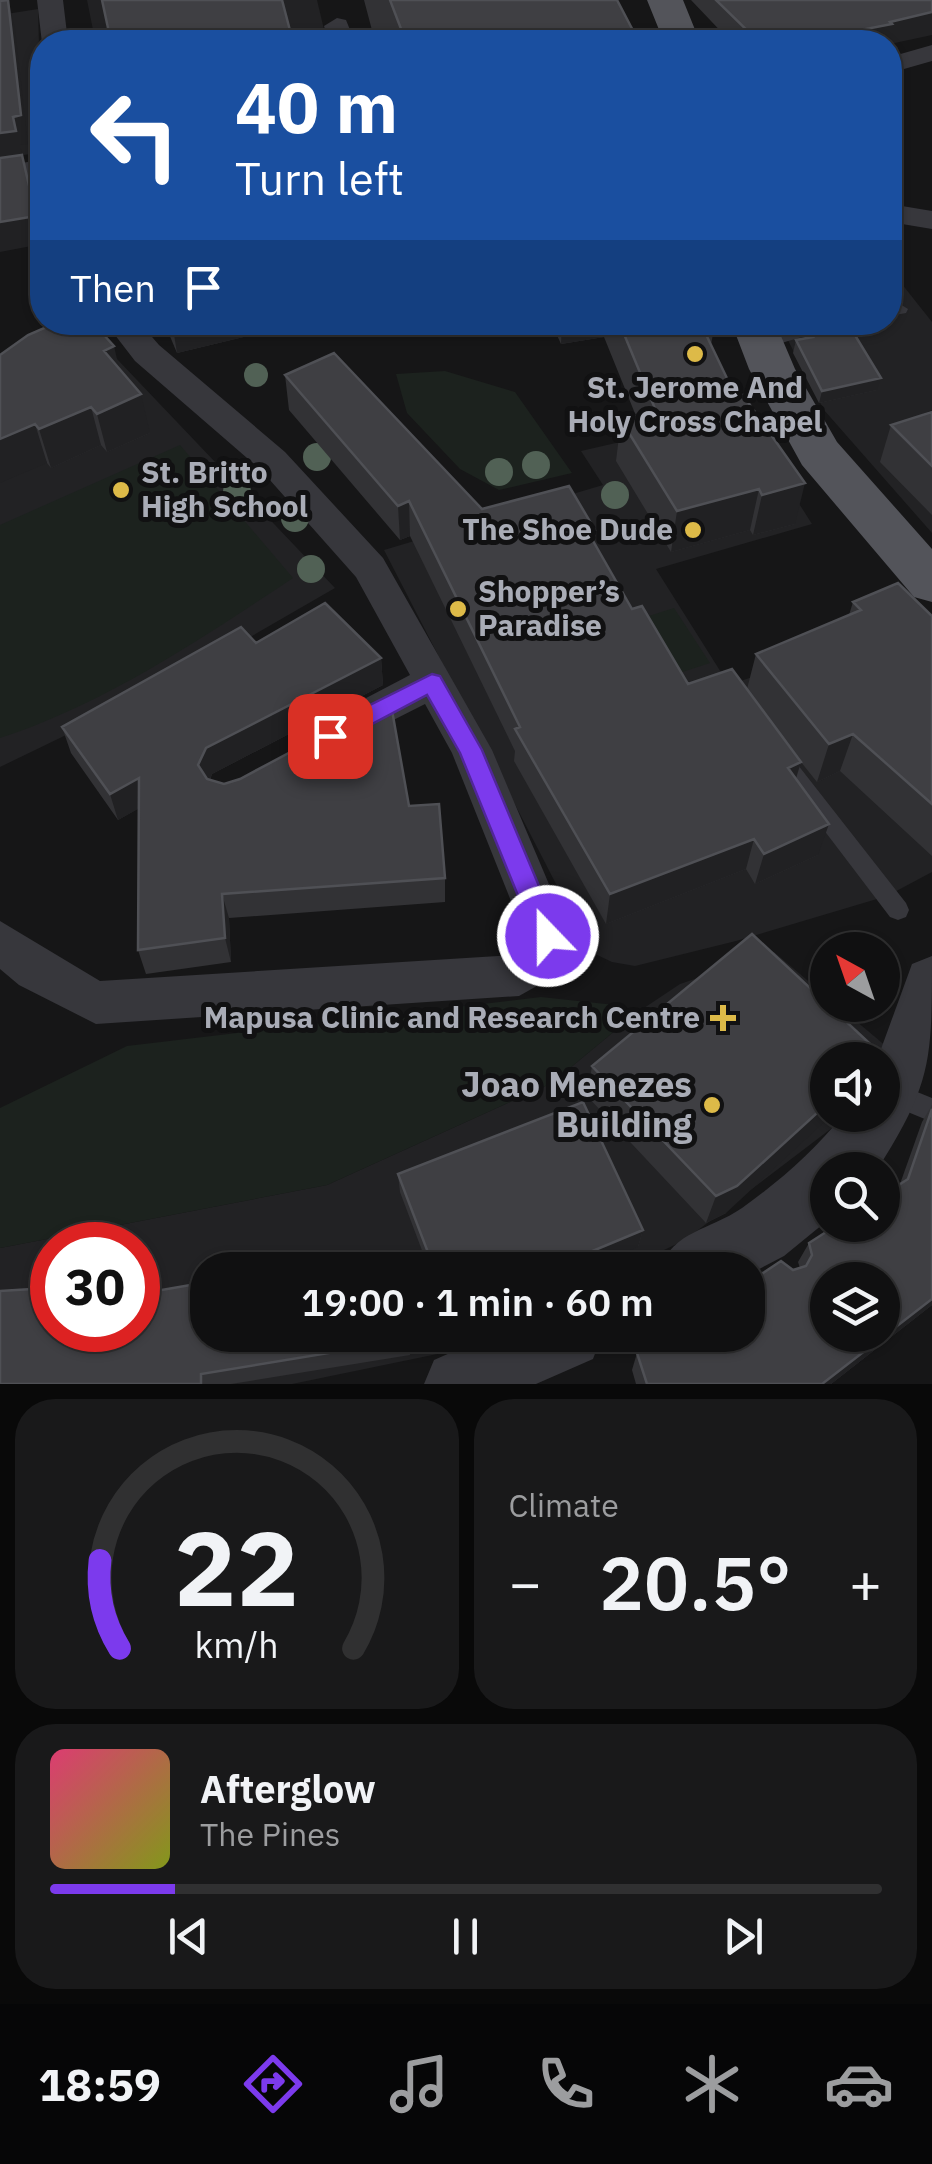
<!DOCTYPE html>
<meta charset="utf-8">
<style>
:root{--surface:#101011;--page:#19191a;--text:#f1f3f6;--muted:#9c9d9f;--line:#303031;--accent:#7c3aed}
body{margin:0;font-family:"IBM Plex Sans",sans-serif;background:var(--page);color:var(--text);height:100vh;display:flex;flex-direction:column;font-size:38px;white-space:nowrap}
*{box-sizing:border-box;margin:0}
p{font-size:32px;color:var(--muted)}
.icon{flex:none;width:55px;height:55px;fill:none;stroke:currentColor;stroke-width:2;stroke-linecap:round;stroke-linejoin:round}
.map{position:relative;height:1384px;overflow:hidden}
.panel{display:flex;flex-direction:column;gap:15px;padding:15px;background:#090909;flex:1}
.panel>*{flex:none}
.guide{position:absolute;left:30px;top:30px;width:872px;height:305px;border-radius:40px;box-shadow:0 2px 8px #0004,0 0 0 2px var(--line);background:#1a4fa0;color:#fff;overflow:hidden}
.needle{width:65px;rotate:320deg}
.fabs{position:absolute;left:810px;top:932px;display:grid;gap:20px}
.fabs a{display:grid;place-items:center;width:90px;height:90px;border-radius:50%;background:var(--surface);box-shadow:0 2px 8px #0004,0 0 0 2px var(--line);font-size:50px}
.speed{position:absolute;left:30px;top:1222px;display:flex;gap:20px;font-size:50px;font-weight:700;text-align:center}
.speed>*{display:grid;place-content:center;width:130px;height:130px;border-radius:50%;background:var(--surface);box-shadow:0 2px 8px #0004,0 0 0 2px var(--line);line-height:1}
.speed .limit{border:15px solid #d22;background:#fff;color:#111}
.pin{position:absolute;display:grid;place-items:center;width:85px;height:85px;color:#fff;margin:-42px;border-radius:20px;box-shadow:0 5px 15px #0006}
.me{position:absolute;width:110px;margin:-55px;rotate:338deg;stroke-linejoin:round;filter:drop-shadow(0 0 8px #0008)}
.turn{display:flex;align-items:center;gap:35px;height:210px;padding:0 40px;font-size:45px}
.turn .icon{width:130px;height:130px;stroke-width:2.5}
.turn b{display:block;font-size:70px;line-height:85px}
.then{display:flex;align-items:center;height:95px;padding:0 40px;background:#0003;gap:20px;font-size:38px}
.big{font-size:75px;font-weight:600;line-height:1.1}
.panel .tile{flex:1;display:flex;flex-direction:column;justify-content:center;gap:15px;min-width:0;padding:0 35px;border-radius:40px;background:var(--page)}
.panel .dial{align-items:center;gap:0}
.dial svg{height:260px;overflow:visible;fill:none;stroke:var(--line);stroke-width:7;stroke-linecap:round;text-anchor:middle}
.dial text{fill:var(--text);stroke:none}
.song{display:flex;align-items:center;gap:30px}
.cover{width:120px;height:120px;border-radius:15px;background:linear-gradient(135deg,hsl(340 70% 55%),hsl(70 70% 35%))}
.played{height:10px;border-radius:5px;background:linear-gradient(90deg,var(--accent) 15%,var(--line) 15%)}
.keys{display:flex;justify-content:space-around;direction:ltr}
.heat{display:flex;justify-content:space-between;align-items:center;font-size:55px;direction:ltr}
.panel .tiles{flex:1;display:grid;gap:15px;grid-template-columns:1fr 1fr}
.tile:last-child{grid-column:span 2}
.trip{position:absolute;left:190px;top:1252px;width:575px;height:100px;border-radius:40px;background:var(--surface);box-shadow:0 2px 8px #0004,0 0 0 2px var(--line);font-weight:600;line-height:100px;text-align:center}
.dock{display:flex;height:160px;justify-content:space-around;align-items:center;background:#060607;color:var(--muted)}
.dock .icon{width:70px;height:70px}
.dock .active{color:var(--accent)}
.dock b{font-size:45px;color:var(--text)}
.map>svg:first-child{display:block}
.built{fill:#222224;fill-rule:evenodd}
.green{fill:#1c221e}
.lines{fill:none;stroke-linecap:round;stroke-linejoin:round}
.service{fill:#37373c;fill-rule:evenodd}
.minor{fill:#37373c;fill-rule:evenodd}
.tertiary{fill:#37373c;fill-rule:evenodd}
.primary{fill:#53545a;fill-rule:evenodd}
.tree{fill:#516155}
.wall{fill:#323235}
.shaded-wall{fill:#212123}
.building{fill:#3f3f43;stroke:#4f5055;stroke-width:2.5;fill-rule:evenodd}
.route{fill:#7c3aed;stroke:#51269a;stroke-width:2.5}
.poi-dot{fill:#ddba48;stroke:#111112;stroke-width:4}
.labels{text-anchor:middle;stroke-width:10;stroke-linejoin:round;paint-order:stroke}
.poi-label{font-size:30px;font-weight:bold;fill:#a9acb6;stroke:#111112;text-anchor:start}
.near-poi-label{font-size:35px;font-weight:bold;fill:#a9acb6;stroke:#111112;text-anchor:end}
</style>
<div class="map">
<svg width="932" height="1384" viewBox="0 0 932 1384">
<rect width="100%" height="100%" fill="#161617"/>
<path class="built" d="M183,0H317L327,42H158Z
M38,9L42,152L0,159V15Z
M890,269L932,322V410L923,414L932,425V533L824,410L779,323L890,322Z
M97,338L335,588L157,691L0,767V392Z
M742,414L812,524L656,569L729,685L908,624L932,652V872L887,896L736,941L635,966L612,962L591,952L384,550L603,485L581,451Z
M774,952L827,997L828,1005H837L887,1047L881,1060H828V1115H849L685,1240L622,1270H208V1335H483L447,1352L292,1384H0V1248L327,1185L552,1083L635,1014L680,984ZM52,1245H138V1330H52Z"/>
<path class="green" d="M445,371L515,392L572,473L499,490L460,469L407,413L396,374Z
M180,445L293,578C201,639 105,704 0,738V525Z
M674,608L710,663L664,678L630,622Z
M541,997L615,1005L635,1014L552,1083L327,1185L0,1248V1108L127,1046Z"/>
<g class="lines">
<path class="service" d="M900,304L908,309L906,313L890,316V306Z
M823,322H853L778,344L749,329L757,324L780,333Z
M780,749L787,751L906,903L909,910L906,917L898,920L890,917L773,763L770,757L773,751Z
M895,1083L932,1098V1122L886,1103L883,1095L886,1087Z"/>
<path class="minor" d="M37,0H63L68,42L42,43Z
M337,18L346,20L355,42H329L324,26Z
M932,45V61L890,73V57Z
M42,160V178L0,184V166Z
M890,204L932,211V229L890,222Z
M105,322H139L159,345L285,452L383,558L492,750L571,936L560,973L519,996L96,1024L19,985L0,969V921L100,981L512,955L523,947L525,936L452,753L425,704L342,746L328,742L322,730L328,718L410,675L356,577L261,470L135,361Z"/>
<path class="tertiary" d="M932,956C932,1061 932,1083 877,1170H828V1220L784,1256L748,1275V1270H658C675,1230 708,1231 742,1208C781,1180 813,1152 843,1115H882V1060H877L912,964Z
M491,1335H602L593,1359L536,1384H424L434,1360Z"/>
<path class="primary" d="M647,0H683L700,42H664Z
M731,322H775L795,369L837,442L932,549V602L914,597L802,465L749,369Z"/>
</g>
<g class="tree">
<circle cx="256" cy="375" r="12"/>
<circle cx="317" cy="457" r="14"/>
<circle cx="536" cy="465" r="14"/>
<circle cx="499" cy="472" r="14"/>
<circle cx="237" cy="492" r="14"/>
<circle cx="615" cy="495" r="14"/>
<circle cx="295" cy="518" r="14"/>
<circle cx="311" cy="569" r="14"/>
</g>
<path class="wall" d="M364,0H617L639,42H393L389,33L373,34Z
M691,0H932L890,42H731Z
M164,322H352L302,332L298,324L177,353Z
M551,322H715L711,345L795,524L753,535L750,530L671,552L616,461L621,420L636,416L604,337L561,344Z
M807,328L877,390L819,403L793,353L796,340L804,338Z
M0,355L119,369L150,433L107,452L101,445L51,468L47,463Z
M285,375L482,509L594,542L632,609L688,684L747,689L756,654L849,615L853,602L932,616V856L840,771L817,782L801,762L796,779L818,855L755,884L746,869L606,924L514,761L515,751L410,536L400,540L289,410Z
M932,412V515L880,462L891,425Z
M256,643L381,658L383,685L212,774L210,780L224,784L409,806L445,878V902L229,918L231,962L146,974L138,950L139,808L118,820L71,753L62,727Z
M752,934L726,1213L706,1223L587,1096L592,1066Z
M932,1105V1305L831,1384H636L632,1370L637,1353L800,1268L798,1262L809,1243L900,1184L922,1122Z
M398,1174L643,1230L638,1247L429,1269L400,1192Z
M119,1233L125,1245H52V1330H138V1294L208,1282V1335H429L409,1344L410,1355L231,1384H0V1291L48,1288L50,1241Z"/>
<path class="shaded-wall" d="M8,0L15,28L28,144L20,145L42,244L0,252V133L13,117Z
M87,0H102L108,34L94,35Z
M932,12V35L890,44V42H799Z
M172,322H298V324L177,353Z
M301,322H352L302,332Z
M562,322H605L604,337L561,344Z
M114,346L123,385L104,351Z
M881,378L877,390L819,403L822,391Z
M141,394L150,433L107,452L97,414Z
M91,407L101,445L51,468L39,429Z
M35,424L47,463L0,483V439Z
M805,483L795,524L753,535L762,495Z
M759,489L750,530L671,552L677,511Z
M409,501L410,536L400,540L398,506Z
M381,658L383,685L212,774L205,791L198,765L206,748Z
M853,734L840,771L817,782L829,744Z
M801,762L791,794L788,768Z
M139,778L147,804L118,820L110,794Z
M829,824L818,855L755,884L764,854Z
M754,839L746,869L606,924L610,894Z
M222,894L229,918L231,962L225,938Z
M828,1103V1115H832L726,1213L706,1223L716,1196Z
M643,1230L638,1247L583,1270H547Z
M119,1233L125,1245H119Z
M932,1299V1305L831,1384H822Z
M407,1335H429L409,1344Z"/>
<path class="building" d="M8,0L21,115L13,117L16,131L0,133V1Z
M102,0H282L293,42H111Z
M390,0H617L639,42H406Z
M716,0H932V12L890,22L892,24L799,42H759Z
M22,155L36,216L0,222V158Z
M58,322H92L114,346L104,351L141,394L97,414L91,407L39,429L35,424L0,439V355L28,335Z
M619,322H700L736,397L743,395L805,483L762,495L759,489L677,511L621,420L656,411Z
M826,322H847L881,378L822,391L796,340L813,337L807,328Z
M334,353L482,509L569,486L595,530L588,532L632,609L642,606L688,684L732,669L801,762L788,768L829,824L764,854L754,839L610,894L515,729L520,727L409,501L398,506L285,375Z
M932,412V466L891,425Z
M898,583L932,616V804L853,734L829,744L756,654L861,610L853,602Z
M325,603L381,658L206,748L198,765L207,779L224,784L240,779L390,699L409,806L439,804L445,878L222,894L225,938L138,950L139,778L110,794L62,727L241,627L256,643Z
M752,934L881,1054L875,1060H828V1103L737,1186L716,1196L592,1066Z
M583,1102L643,1230L547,1270H423L434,1268L398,1174Z
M932,1109V1299L822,1384H647L637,1353L666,1335H748V1283L781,1261L793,1270L806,1266L812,1255L809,1243L837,1225H882V1196L908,1179ZM828,1280H882V1335H828Z
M119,1233V1245H52V1330H138V1294L208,1282V1335H407L408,1340L201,1374V1384H0V1291L48,1288L50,1241Z
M303,1252L304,1270H222L221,1265Z"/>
<path class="route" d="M432,674L440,676L482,750L560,936L557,945H538L460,753L427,695L338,742L330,745L319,736L322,729Z"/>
<g class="poi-dot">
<circle cx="695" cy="354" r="10"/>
<circle cx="121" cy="490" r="10"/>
<circle cx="693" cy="530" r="10"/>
<circle cx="458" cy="609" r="10"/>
<path d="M718 1003h10v10h10v10h-10v10h-10v-10h-10v-10h10z"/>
<circle cx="712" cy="1105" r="10"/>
</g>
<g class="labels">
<g class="poi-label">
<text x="695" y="398" text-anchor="middle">St. Jerome And<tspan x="695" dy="34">Holy Cross Chapel</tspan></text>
<text x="141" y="483">St. Britto<tspan x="141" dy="34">High School</tspan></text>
<text x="673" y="540" text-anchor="end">The Shoe Dude</text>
<text x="478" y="602">Shopper’s<tspan x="478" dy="34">Paradise</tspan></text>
<text x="700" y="1028" text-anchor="end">Mapusa Clinic and Research Centre</text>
</g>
<g class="near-poi-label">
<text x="692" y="1097">Joao Menezes<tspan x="692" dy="40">Building</tspan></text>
</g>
</g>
</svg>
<div class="fabs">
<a><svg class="needle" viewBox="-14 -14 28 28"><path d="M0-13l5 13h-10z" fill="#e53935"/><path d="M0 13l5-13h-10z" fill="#9c9d9f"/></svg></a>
<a><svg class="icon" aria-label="sound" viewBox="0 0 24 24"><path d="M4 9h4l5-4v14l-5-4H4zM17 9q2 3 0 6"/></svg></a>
<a><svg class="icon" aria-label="search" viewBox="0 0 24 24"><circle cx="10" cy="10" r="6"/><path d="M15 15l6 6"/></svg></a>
<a><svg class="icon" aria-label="layers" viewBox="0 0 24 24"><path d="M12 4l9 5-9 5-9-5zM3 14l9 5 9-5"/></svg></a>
</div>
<div class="speed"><div class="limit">30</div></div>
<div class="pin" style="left:330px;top:736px;background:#d93025"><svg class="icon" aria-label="arrive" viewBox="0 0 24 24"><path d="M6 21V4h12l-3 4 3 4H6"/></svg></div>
<svg class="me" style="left:548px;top:936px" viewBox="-20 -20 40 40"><circle r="17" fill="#7c3aed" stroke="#fff" stroke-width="3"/><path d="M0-11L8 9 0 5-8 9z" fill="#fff"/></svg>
<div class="trip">19:00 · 1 min · 60 m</div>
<div class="guide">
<div class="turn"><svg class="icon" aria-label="left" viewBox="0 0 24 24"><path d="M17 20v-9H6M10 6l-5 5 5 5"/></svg><div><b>40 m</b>Turn left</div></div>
<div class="then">Then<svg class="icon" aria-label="arrive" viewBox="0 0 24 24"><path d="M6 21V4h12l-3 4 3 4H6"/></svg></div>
</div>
</div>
<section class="panel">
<div class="tiles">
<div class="tile dial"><svg viewBox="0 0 100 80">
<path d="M14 69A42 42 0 1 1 86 69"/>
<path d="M14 69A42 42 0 0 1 8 42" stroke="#7c3aed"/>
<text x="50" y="56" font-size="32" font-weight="700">22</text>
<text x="50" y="72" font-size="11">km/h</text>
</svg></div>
<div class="tile"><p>Climate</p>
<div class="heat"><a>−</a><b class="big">20.5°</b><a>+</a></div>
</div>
<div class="tile">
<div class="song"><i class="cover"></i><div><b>Afterglow</b><p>The Pines</p></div></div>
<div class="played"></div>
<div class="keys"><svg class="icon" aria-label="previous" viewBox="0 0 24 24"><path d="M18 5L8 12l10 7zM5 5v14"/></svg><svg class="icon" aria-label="pause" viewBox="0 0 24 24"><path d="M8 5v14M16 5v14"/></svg><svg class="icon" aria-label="next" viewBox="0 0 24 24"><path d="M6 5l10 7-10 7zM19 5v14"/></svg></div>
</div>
</div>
</section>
<nav class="dock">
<b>18:59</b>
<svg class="icon active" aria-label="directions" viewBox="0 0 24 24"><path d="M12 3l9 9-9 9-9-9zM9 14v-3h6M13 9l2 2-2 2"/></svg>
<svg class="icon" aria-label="music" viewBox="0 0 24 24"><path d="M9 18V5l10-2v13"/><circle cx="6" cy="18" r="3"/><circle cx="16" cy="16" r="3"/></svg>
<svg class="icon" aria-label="phone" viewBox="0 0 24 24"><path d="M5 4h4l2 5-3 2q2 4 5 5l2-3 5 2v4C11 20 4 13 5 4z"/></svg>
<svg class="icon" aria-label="climate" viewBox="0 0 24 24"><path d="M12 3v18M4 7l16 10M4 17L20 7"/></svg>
<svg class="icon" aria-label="car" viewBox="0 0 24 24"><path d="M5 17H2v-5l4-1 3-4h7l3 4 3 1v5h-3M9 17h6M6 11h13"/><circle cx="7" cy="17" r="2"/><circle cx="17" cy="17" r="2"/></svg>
</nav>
